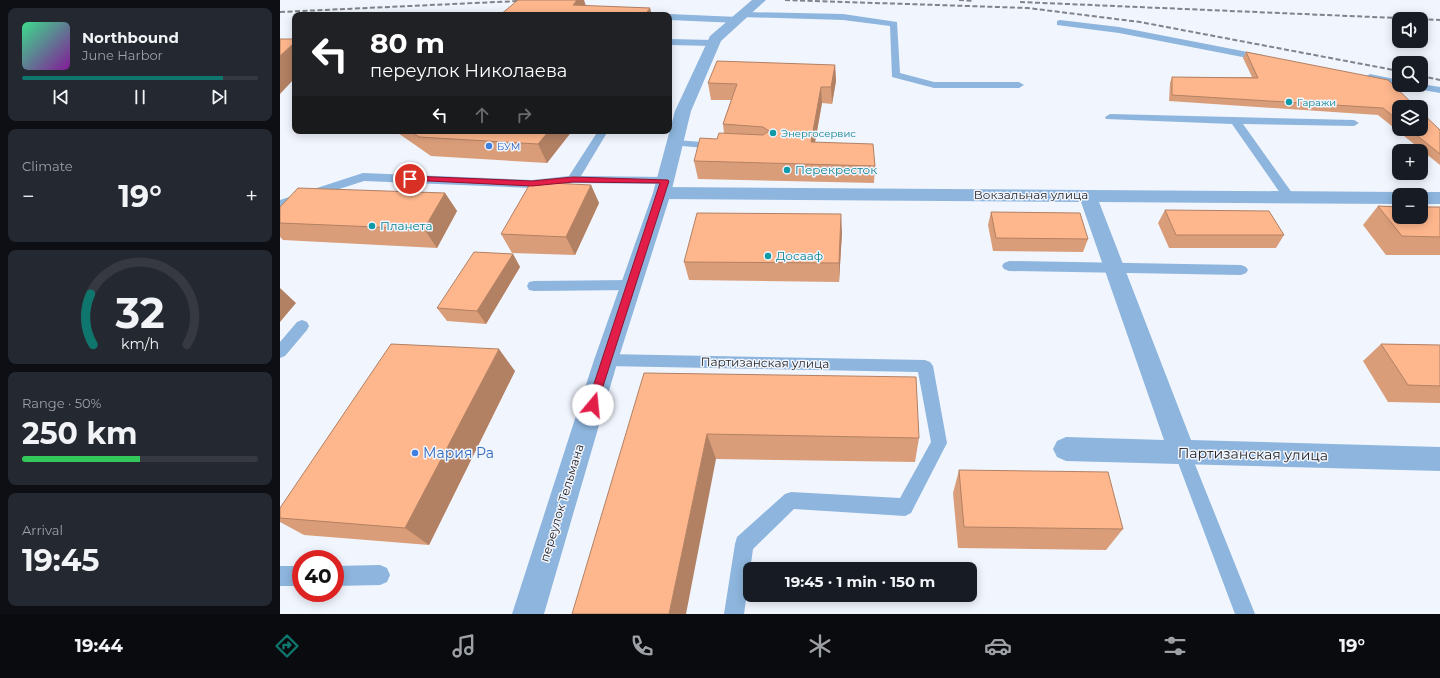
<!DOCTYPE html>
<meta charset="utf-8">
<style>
:root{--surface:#171b24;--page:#242831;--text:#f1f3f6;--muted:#9ea1a6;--line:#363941;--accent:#0f766e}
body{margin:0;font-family:Montserrat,sans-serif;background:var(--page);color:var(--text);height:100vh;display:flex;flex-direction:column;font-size:15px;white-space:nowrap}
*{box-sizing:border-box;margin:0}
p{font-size:13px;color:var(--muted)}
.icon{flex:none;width:22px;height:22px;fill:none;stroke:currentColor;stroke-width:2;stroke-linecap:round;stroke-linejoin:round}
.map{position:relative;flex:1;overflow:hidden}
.details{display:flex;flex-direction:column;gap:8px;padding:8px;background:#0d0f14;width:280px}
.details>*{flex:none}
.banner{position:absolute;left:12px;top:12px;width:380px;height:122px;border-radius:8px;box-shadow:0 2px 10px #0003;background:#202124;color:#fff;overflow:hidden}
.buttons{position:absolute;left:1112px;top:12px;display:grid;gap:8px}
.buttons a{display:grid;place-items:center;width:36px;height:36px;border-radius:8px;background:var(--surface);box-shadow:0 2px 10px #0003;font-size:20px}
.speed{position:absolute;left:12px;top:550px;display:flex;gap:8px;font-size:20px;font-weight:700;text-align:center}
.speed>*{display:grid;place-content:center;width:52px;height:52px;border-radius:50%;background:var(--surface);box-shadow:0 2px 10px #0003;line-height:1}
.speed .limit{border:6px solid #d22;background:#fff;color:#111}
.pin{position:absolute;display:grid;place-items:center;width:34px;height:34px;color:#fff;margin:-17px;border:2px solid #fff;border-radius:50%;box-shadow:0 1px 4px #0007}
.me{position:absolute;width:44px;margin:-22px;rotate:17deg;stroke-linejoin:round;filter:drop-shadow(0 0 3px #0008)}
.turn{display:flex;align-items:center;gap:14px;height:84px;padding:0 12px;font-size:18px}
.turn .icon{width:52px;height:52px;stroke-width:2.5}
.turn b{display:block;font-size:28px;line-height:34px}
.lanes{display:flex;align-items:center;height:38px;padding:0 12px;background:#0003;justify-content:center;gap:20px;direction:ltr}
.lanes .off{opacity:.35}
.big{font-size:30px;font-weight:700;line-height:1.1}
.details .card{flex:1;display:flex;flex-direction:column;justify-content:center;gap:6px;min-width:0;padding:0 14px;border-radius:8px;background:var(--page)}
.details .dial{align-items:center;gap:0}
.dial svg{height:104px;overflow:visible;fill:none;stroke:var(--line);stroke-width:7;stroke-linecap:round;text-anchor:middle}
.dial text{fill:var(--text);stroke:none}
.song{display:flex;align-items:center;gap:12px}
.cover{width:48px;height:48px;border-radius:6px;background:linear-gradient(135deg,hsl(150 70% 55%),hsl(290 70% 35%))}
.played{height:4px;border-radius:2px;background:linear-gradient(90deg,var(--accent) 85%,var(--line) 85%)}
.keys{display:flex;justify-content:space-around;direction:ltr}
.heat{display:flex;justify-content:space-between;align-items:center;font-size:22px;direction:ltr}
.charge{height:6px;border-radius:3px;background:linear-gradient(90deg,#34c759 50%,var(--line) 0)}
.trip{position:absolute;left:463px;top:562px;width:234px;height:40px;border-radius:8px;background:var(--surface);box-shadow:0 2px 10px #0003;font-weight:700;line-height:40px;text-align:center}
.dock{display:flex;height:64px;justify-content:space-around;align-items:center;background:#090b0e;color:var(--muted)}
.dock .icon{width:28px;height:28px}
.dock .selected{color:var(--accent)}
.dock b{font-size:18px;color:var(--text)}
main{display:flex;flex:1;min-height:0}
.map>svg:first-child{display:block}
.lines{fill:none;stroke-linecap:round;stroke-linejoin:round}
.service{fill:#8db5dd;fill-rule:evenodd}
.minor{fill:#8db5dd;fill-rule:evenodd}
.tertiary{fill:#8db5dd;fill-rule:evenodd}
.rail{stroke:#818389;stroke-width:2;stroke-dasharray:5 2.5;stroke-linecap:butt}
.wall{fill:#da9d79}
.shaded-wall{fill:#b28063}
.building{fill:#feb78d;stroke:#b28063}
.route{fill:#e11d48;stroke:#92132f}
.culture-dot{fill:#0f9aa8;stroke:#f1f5fe;stroke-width:1.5}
.shop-dot{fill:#3f7fe0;stroke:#f1f5fe;stroke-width:1.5}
.labels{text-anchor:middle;stroke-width:3;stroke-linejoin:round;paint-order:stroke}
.far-culture-label{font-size:10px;fill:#0d838f;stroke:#f1f5fe;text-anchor:start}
.far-shop-label{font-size:10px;fill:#366cbe;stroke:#f1f5fe;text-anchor:start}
.culture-label{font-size:12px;fill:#0d838f;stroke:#f1f5fe;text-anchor:start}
.street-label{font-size:12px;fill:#1e1f22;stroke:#f1f5fe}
.near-shop-label{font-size:14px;fill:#366cbe;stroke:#f1f5fe;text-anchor:start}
.near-street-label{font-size:14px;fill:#1e1f22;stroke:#f1f5fe}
</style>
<main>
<section class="details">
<div class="card">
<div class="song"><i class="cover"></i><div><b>Northbound</b><p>June Harbor</p></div></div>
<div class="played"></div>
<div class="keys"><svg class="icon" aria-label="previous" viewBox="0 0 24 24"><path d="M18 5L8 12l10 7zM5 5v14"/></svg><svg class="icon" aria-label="pause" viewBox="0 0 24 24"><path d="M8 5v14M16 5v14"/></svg><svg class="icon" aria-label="next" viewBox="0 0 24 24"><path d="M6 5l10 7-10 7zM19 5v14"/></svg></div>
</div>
<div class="card"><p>Climate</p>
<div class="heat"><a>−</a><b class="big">19°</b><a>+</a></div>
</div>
<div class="card dial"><svg viewBox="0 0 100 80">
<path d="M14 69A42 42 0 1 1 86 69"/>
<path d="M14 69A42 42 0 0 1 12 30" stroke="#0f766e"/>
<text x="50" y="56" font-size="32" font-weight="700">32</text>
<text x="50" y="72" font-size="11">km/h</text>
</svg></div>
<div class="card"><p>Range · 50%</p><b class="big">250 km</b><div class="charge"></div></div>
<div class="card"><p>Arrival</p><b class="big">19:45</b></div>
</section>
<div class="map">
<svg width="1160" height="614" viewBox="0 0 1160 614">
<rect width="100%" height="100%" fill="#f1f5fe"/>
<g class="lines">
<path class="service" d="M464,12L563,14L617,22L620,73L654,82H739L744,85L739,88H654L612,77L610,26L563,20L461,17V13Z
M389,14L458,17L462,20L458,23L389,20V15H387Z
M780,20L839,27L983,55L988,58L983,61L839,33L777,25V21Z
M389,39L433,40L437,43L433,46L389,45Z
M1090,74L1119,80V85H1122L1119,86L1087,79L1085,77Z
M1141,84L1160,87V93L1131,88L1126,85Z
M830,114L1074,120L1079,123L1074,126L963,124L1015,197L1009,201L1005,200L952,124L826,119L825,117Z
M318,131H328L301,176L385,177L389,178L391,181L389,184L293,183L252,188L84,181L0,208V200L83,173L252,180L289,176Z
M395,140L436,143L441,146L436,149L391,145L390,143L391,141Z
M729,261L961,265L966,267L968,270L966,273L961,275L729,271L724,269L722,266L724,263Z
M351,280L356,281L358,285L356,289L351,290L254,291L249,290L247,286L249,282L254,281Z
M22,320L27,322L29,326L27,330L5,356L0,358V342L17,322Z
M326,354L645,360L650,362L653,366L667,443L631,513L625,516L514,509L473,549L464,614H444L455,544L457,537L505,494L511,492L620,498L651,442L638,372L326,366L321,364L318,360L321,356Z
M902,444L908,447L910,452L975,614H955L894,452L896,447Z
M100,565L107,568L110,575L107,582L100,585L55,586V566Z
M0,566H21V586H0Z"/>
<path class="minor" d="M382,187L1119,192L1126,194V195H1119V204L819,202L911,440L1160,447V471L786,461L777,457L773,449L777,441L786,437L884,440L801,202L382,199L375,197L373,193L375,189Z
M1141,192H1160V204H1141V195H1134Z"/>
<path class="tertiary" d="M472,0H486L441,41L411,111L391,193L338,360L264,614H232L314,360L373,193L395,111L430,36Z"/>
<path class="rail" d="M505,0L748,8L860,22L1119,71
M679,0L694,1
M740,2L1140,19
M0,12L260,0
M1141,19L1160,20
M1141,76L1160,80"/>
</g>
<path class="wall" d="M966,52L1119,107V129L1160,130V165L1098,115L889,101L890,83L892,77H972L963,58Z
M555,65L556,81L552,104L542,103L535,142L595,166L594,183L418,179L414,161L437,139L444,133L443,124L451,100H431L428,83Z
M115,131H292L267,163L151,156Z
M311,185L319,203L295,255L232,253L221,234Z
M165,193L177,211L157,248L3,240L0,237V207Z
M1098,206L1160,207V255H1106L1083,225Z
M885,210L1004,235L996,248H889L878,223Z
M711,212L808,239L803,252L713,251L708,225Z
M562,232L559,282L409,280L404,262Z
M233,254L240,267L206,324L167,321L157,308Z
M1101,344L1160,345V403L1108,402L1083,361Z
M235,371L149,545L24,535L0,522V508Z
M364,373L639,438L635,462L436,459Z
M679,470L843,529L826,550L678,548L673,493Z"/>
<path class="shaded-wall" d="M297,0H304L308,12L293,5Z
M370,8L372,15H365Z
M15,42V78L0,94V56Z
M555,65L556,81L552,104L551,87Z
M541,87L542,103L532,159L531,142Z
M269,131H292L267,163L258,144Z
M311,185L319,203L295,255L286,237Z
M165,193L177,211L157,248L144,229Z
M561,214L562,232L559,282V263Z
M233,254L240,267L206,324L197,311Z
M0,288L16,303L0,322Z
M219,349L235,371L149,545L125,528Z
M427,434L436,459L406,614H389Z"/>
<path class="building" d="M238,0H297L293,5L370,8L365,15H220Z
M0,39H15V42L0,56Z
M966,52L1108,80L1136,107H1119V121L1103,108L892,95V77L978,78Z
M437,61L555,65L551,87H541L531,142L593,144L595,166L414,161L420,138L437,139L439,133L483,135L489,131L483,127L443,124L457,84L428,83Z
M1141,112L1160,130V154L1129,129H1141Z
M130,131H269L258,144L139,137Z
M251,182L311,185L286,237L221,234Z
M18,188L165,193L144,229L0,223V207Z
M1098,206L1119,207V217H1141V207H1160V237L1122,236Z
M885,210L989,211L1004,235H896Z
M711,212L800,213L808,239L716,238Z
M417,213L561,214L559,263L404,262Z
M194,252L233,254L197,311L157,308Z
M111,344L219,349L125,528L0,518V508Z
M1101,344L1160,345V386L1128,385Z
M364,373L636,377L639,438L427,434L389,614H292Z
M679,470L828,472L843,529L684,527Z"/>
<path class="route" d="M130,176L252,181L293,177L388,180L389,181L316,408H309L307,405L380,183L293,182L252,186L128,180L127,179Z"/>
<g class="culture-dot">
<circle cx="1009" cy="102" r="4"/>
<circle cx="493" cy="133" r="4"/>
<circle cx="507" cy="170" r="4"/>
<circle cx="92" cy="226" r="4"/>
<circle cx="488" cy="256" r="4"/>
</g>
<g class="shop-dot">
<circle cx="209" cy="146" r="4"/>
<circle cx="135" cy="453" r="4"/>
</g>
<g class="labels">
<g class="far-culture-label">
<text x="1017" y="106">Гаражи</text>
<text x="501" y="137">Энергосервис</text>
</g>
<g class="far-shop-label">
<text x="217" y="150">БУМ</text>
</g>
<g class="culture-label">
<text x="515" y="174">Перекресток</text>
<text x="100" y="230">Планета</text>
<text x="496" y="260">Досааф</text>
</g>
<g class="street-label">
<text x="751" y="199">Вокзальная улица</text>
<text transform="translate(485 363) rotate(1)" y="4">Партизанская улица</text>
<text transform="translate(282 503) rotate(-73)" y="4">переулок Тельмана</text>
</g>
<g class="near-shop-label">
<text x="143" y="458">Мария Ра</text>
</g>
<g class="near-street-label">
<text transform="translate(973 454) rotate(1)" y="5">Партизанская улица</text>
</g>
</g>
</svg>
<div class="buttons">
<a><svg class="icon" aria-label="sound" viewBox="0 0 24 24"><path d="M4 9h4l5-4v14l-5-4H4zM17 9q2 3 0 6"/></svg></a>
<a><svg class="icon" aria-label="search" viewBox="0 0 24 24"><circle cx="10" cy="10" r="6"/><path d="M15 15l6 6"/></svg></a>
<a><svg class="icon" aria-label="layers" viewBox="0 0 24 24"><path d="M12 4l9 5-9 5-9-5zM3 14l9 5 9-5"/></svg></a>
<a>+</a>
<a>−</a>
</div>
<div class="speed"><div class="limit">40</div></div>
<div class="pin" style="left:130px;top:179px;background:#d93025"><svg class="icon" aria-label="arrive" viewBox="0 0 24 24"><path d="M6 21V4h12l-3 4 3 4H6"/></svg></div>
<svg class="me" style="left:313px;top:405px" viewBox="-20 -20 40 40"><circle r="19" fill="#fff"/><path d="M0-13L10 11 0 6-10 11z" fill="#e11d48"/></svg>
<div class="trip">19:45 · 1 min · 150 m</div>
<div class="banner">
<div class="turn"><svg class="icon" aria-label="left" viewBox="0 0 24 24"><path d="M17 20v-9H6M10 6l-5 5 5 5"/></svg><div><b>80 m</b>переулок Николаева</div></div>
<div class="lanes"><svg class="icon" aria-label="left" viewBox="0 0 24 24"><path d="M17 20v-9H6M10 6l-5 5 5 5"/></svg><svg class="icon off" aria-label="ahead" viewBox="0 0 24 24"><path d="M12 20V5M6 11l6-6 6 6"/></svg><svg class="icon off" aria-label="right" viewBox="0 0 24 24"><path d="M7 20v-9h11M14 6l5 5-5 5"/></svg></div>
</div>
</div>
</main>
<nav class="dock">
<b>19:44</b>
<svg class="icon selected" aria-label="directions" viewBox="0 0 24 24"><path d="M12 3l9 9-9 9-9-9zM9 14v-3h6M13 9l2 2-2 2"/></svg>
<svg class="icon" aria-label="music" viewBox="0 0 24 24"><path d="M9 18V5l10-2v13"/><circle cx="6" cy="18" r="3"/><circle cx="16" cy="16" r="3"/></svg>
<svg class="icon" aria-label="phone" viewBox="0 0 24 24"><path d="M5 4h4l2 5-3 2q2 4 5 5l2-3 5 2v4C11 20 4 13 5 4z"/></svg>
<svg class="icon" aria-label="climate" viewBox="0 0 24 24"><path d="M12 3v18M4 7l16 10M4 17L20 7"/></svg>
<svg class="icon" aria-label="car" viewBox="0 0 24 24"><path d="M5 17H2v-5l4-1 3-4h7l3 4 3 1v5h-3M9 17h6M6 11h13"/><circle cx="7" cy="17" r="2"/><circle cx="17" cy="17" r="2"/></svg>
<svg class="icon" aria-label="filters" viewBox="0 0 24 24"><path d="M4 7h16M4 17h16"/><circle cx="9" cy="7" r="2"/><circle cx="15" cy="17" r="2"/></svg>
<b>19°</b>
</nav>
